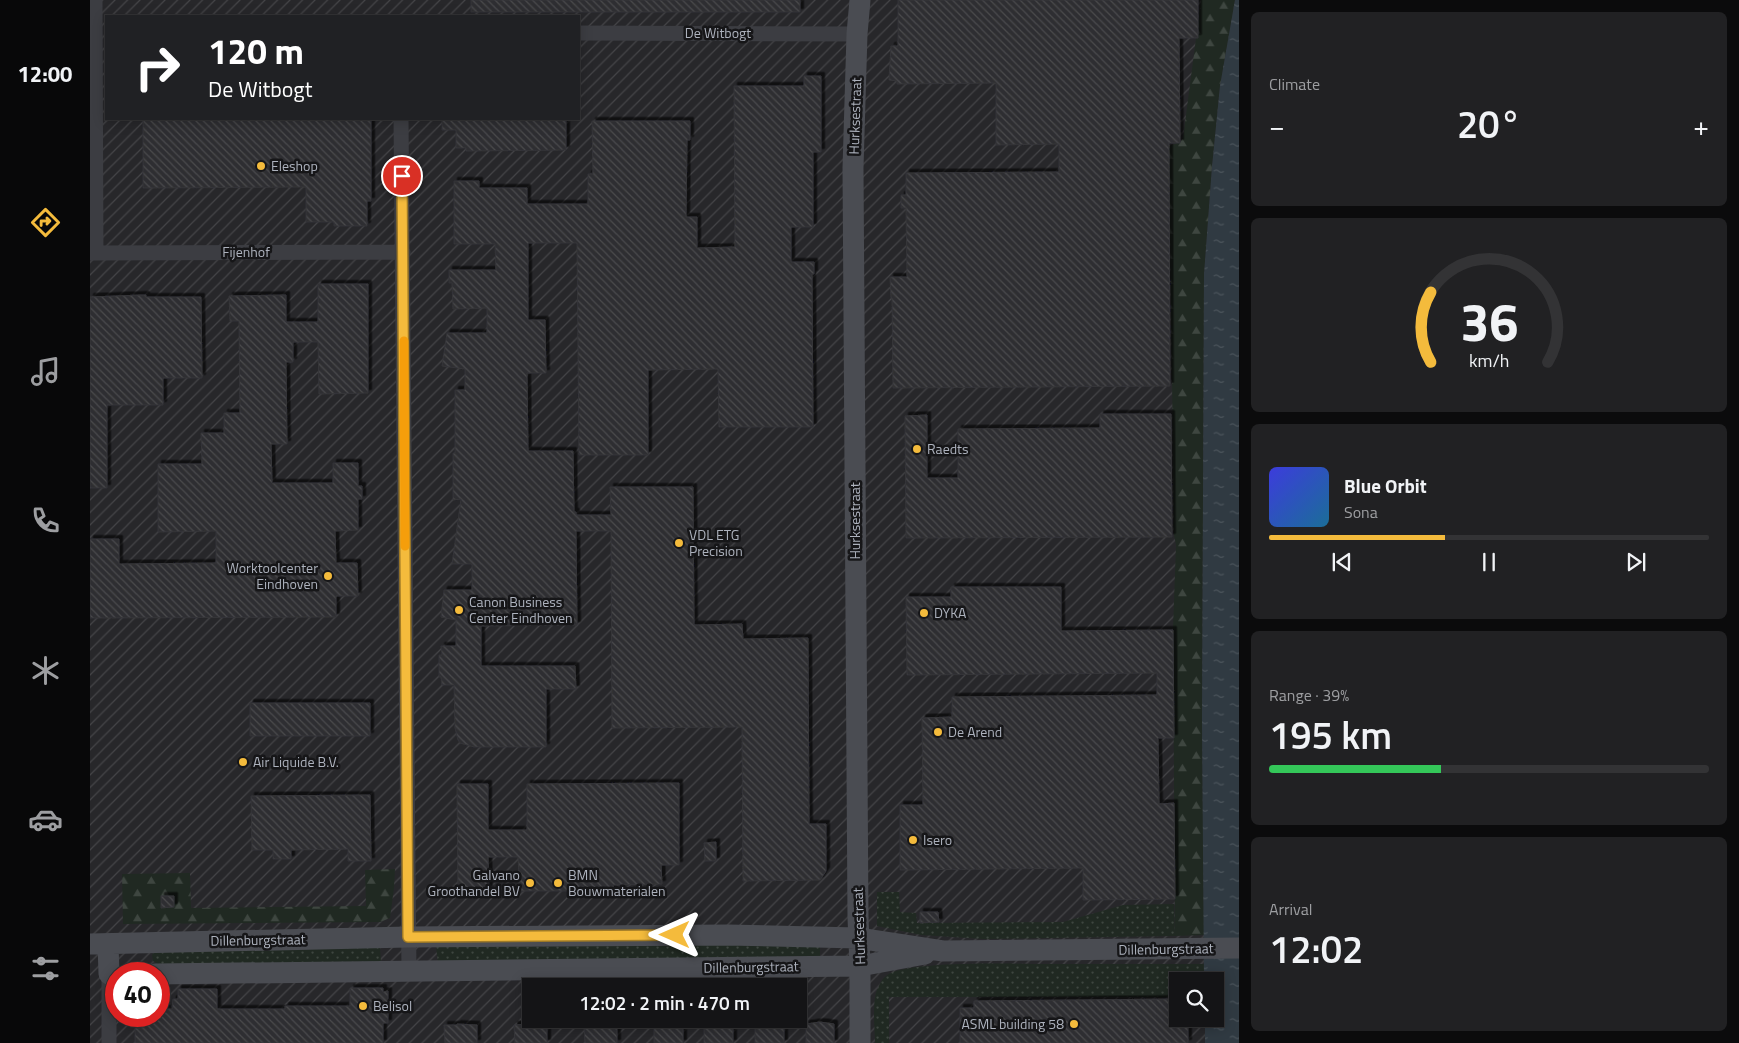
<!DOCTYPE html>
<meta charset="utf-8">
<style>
:root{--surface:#141416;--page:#212123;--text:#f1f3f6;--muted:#9d9ea1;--line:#333335;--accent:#f4bb3c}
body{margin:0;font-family:"Titillium Web",sans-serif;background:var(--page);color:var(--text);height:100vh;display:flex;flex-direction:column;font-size:19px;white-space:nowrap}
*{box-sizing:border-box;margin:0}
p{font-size:16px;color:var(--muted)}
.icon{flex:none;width:28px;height:28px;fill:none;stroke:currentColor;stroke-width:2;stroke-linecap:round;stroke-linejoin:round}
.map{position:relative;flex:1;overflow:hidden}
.details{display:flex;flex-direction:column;gap:12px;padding:12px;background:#0b0b0c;width:500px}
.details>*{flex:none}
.top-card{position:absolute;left:15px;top:15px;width:475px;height:105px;border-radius:0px;box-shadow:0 2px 12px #0003,0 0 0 1px var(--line);background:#202124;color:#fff;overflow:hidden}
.tools{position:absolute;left:1079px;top:972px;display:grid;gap:10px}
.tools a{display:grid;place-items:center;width:55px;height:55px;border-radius:0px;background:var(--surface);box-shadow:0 2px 12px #0003,0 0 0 1px var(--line);font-size:25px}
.speed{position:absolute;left:15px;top:962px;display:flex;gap:10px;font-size:25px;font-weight:700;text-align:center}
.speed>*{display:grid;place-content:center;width:65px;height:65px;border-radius:50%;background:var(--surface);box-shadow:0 2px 12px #0003,0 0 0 1px var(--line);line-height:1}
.speed .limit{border:8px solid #d22;background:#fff;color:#111}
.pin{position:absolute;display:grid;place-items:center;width:42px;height:42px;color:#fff;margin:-21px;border:2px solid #fff;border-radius:50%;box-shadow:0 1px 5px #0007}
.me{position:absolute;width:55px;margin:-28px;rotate:270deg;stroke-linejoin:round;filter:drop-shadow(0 0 4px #0008)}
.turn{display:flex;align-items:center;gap:18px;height:105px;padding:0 20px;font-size:22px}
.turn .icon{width:65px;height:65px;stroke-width:2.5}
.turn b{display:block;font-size:35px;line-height:42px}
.big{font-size:38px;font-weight:600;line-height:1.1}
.details .card{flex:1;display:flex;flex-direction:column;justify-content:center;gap:8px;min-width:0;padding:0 18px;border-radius:8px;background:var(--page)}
.details .dial{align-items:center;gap:0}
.dial svg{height:130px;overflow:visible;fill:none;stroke:var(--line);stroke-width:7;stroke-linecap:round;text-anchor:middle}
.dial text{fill:var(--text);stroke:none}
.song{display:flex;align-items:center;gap:15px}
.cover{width:60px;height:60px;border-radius:8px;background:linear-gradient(135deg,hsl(240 70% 55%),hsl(200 70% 35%))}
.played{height:5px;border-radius:2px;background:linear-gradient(90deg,var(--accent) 40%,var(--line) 40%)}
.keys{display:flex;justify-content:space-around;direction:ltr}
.heat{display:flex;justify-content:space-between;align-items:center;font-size:28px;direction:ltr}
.charge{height:8px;border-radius:4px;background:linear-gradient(90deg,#34c759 39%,var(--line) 0)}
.trip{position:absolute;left:432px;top:978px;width:285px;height:50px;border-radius:0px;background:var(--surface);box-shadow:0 2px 12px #0003,0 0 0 1px var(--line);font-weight:600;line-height:50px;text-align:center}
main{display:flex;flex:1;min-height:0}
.tab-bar{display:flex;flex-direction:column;width:90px;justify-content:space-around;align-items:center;background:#080809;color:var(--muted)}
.tab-bar .icon{width:35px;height:35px}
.tab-bar .active{color:var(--accent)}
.tab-bar b{font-size:22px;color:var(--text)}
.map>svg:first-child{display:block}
.industrial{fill:url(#industrial-furrows);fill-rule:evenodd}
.grass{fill:url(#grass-dots)}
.forest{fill:url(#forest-firs)}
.water{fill:url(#water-ripples)}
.building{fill:url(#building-back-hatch);stroke:#353539;filter:url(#shadow)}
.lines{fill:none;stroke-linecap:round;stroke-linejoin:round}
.street{stroke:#3c3d42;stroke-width:15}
.secondary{stroke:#4a4c52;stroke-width:21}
.route-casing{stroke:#9f7a27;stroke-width:12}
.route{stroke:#f4bb3c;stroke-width:9}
.slow{stroke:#f59e0b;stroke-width:9}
.poi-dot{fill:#f4bb3c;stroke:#161618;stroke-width:2}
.labels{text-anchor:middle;stroke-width:5;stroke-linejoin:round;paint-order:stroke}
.street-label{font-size:14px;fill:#adb2bd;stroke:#161618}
.poi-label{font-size:14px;fill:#adb2bd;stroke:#161618;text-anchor:start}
</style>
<main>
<nav class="tab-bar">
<b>12:00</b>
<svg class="icon active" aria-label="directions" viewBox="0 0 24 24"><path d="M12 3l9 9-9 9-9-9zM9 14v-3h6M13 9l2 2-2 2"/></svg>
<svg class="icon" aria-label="music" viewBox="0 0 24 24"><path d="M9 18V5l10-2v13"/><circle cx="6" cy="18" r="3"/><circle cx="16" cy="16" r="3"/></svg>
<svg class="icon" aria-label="phone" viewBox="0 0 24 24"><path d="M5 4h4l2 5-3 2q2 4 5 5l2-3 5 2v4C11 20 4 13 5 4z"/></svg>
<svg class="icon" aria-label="climate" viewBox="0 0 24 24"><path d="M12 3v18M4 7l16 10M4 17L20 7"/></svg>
<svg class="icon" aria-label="car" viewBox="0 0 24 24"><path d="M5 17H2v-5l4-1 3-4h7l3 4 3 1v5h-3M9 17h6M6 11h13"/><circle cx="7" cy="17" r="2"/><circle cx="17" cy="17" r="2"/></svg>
<svg class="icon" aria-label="filters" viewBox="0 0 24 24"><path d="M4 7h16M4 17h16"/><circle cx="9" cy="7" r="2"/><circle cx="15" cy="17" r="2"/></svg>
</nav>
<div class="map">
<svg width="1149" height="1043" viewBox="0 0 1149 1043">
<defs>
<pattern id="industrial-furrows" width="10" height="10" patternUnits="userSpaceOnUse" patternTransform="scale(1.25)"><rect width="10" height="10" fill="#27272a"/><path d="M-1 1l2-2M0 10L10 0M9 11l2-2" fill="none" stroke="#444447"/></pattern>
<pattern id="grass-dots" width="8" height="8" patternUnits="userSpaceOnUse" patternTransform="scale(1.25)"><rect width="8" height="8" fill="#202922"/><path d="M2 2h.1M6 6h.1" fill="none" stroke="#3e4640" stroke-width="1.8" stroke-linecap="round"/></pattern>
<pattern id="forest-firs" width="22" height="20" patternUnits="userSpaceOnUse" patternTransform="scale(1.25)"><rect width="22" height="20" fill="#202922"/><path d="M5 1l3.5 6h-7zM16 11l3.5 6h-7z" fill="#3e4640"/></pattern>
<pattern id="water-ripples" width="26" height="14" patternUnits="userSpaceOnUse" patternTransform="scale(1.25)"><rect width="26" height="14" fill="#303a42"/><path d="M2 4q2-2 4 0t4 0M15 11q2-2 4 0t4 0" fill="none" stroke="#4b545b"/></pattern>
<pattern id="building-back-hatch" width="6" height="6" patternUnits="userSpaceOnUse" patternTransform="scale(1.25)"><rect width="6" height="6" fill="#2e2e31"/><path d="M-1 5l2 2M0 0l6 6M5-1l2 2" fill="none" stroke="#4a4a4d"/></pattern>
<filter id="shadow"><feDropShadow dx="3.5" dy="-3.5" stdDeviation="0" flood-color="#0009"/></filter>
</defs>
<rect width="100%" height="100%" fill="#1b1b1d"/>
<path class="industrial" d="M0,0H1149V1043H0ZM16,16H489V119H16ZM26,974H69V1016H26ZM1088,981H1125V1019H1088ZM441,986H709V1019H441Z"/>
<path class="grass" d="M787,892H809L810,912L826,913L827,923L973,922L1033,905L1084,904L1085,936L894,939L831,935L787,926Z
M635,945L730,946V960L348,963L346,947Z
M290,947L291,963L68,964L63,961L62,955L65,950Z
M960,964H1114V981H1088L1087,997H799V1043H785C785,1028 781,998 789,986C790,983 793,978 796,976C814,960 931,964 960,964Z"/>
<path class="forest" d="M1111,0H1145L1130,86L1122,167L1114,275L1112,722L1114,935L1085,936L1083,629L1086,545L1084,535L1079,146L1090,142L1093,138Z
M305,869L304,888L300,918L290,922L33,924L32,874L100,873L101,908L276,906L275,870Z"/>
<path class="water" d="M1145,0H1149V1043H1115V1019H1125V981H1114L1112,722L1114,275L1122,167L1130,86Z"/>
<path class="building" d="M381,0H710V12H381Z
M808,0H1108V38H1089L1090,143H1079L1080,386L803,388L802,299H801L800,277H817L816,208H811V195H816V173L969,172V144L906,145V83L807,84V81L799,80L801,46H808Z
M714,76H731V152H723V227H701V262H724V274H722L723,427H629L628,369L558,370V455H489L487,243H438V320H455L456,373H437L438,451H483L484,512H486V515H521L520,487H603L604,625L652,624L653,639L718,638L719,824H736V871L730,880L653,881L652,727L522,728L521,531H486L487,625L391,626V666H485L486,689H456V747H384L370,743L368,740L365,728L364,685H352L351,677H349V655H352L351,646H366V620L351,617L354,590H382V564H362L371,499L363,500V453H365V390H375V369L352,366L357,333H397V308L363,309L362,283H359V270H406L405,244H364V181H389V188H437V204H498V174H503L502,121H600V140H597L596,217H607V248L645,247L644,86H714Z
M53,119H281V201H277V226H244V222H216V187L53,188Z
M352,119H476V150L376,151V148H366V130H352Z
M228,284H278V393L229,394L228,342H203V362H196L197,444H181L182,483H243V463H268V486H272V499H268V530L245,531L246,563H267L268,596H246V617L0,618V539H29V564L126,563V531L68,532V464H112L111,433H134V413H150L149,321H140L139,296L196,295V322H228Z
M51,295H56V297H111L112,378H73V405H17V488H0V297Z
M1010,414H1081L1082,537L816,538L815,416L837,415V478H868V429L1010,428Z
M861,587H971V631L1083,630L1084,738H1068L1069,804L1084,803L1085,899L993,900V868L810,870V805H833L832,718L862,717V697L1067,695V673L817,675L816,597H861Z
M160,703H280V736H160Z
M589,783V865H571L572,884L523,885L524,891H430L428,857H398L399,890H368L367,784H398V830H437V784Z
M280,795L281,861H258V849L201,850V859H183V850H162L161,796Z
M626,842V861H615L614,843Z
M71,896H84V907L71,908Z
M830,912H848L849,922L830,923Z
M260,988H293V992L298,991V1023H293V1043H45V1028H50L51,1018L69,1016V1009H82L83,999H88V989H127V1009H195V1006H260Z
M1088,999V1019H1098V1043H870V1008H884V1001Z
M628,1022L643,1025V1043H614V1025Z
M679,1022L694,1025V1043H665V1025Z
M730,1022L744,1024V1043H716V1024Z
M524,1023L527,1024V1043H495L494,1024Z
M578,1023L593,1025V1043H564V1025Z
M367,1024L387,1025V1043H355L354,1025H367Z
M437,1024L457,1025V1043H425L424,1025Z"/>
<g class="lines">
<path class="street" d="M5,0L6,253
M489,33L767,34
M311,119L319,971
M0,253L313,252
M19,974V1043"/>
<path class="secondary" d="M0,944L318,937L638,935L768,938L853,951L1149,948
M18,944L19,974
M65,974L770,966L835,954
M770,1043V966L768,918L763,168L767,34L770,0"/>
</g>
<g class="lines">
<g class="route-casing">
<path id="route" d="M312,176L318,937L585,935"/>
</g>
<use href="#route" class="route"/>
<path class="slow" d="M314,341L315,546"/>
</g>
<g class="poi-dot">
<circle cx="171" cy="166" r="5"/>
<circle cx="827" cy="449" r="5"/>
<circle cx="589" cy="543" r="5"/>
<circle cx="238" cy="576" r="5"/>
<circle cx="369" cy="610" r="5"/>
<circle cx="834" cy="613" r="5"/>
<circle cx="848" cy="732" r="5"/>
<circle cx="153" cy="762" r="5"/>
<circle cx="823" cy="840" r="5"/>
<circle cx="440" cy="883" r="5"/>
<circle cx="468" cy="883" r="5"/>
<circle cx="273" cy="1006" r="5"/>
<circle cx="984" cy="1024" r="5"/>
</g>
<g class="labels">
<g class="street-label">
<text x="628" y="38">De Witbogt</text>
<text transform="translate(765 116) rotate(-88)" y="5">Hurksestraat</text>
<text x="156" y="257">Fijenhof</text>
<text transform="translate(765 521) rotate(-90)" y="5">Hurksestraat</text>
<text transform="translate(769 926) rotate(-92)" y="5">Hurksestraat</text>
<text transform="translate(168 940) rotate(-1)" y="5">Dillenburgstraat</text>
<text transform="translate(1076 949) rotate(-1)" y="5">Dillenburgstraat</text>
<text transform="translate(661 967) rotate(-1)" y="5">Dillenburgstraat</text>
</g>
<g class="poi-label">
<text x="181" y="171">Eleshop</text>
<text x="837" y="454">Raedts</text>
<text x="599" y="540">VDL ETG<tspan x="599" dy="16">Precision</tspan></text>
<text x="228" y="573" text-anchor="end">Worktoolcenter<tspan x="228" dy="16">Eindhoven</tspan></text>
<text x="379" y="607">Canon Business<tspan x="379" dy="16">Center Eindhoven</tspan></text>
<text x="844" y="618">DYKA</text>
<text x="858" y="737">De Arend</text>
<text x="163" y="767">Air Liquide B.V.</text>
<text x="833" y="845">Isero</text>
<text x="430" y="880" text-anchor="end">Galvano<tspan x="430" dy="16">Groothandel BV</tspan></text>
<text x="478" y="880">BMN<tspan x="478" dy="16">Bouwmaterialen</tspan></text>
<text x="283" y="1011">Belisol</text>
<text x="974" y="1029" text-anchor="end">ASML building 58</text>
</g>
</g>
</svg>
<div class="tools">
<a><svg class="icon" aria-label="search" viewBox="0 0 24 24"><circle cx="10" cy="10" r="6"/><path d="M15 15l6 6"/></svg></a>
</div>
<div class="speed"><div class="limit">40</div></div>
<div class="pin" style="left:312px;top:176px;background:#d93025"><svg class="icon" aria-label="arrive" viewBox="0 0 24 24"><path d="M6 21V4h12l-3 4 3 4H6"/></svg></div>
<svg class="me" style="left:585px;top:935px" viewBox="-20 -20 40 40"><path d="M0-17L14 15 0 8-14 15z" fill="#f4bb3c" stroke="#fff" stroke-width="4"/></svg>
<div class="trip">12:02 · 2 min · 470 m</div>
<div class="top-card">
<div class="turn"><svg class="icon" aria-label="right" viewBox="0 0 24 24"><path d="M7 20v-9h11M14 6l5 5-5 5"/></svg><div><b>120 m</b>De Witbogt</div></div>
</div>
</div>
<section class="details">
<div class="card"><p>Climate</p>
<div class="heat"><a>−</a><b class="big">20°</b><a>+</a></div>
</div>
<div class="card dial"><svg viewBox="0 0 100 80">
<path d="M14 69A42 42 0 1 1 86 69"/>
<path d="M14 69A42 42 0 0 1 14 26" stroke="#f4bb3c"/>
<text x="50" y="56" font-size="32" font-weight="700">36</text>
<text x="50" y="72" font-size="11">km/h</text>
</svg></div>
<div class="card">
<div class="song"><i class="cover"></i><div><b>Blue Orbit</b><p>Sona</p></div></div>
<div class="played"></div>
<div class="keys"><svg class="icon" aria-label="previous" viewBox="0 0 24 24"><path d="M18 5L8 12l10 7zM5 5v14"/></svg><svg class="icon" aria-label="pause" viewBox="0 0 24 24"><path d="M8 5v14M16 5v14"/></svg><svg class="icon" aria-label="next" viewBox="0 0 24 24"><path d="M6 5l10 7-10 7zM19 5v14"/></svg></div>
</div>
<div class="card"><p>Range · 39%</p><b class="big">195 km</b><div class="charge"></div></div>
<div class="card"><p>Arrival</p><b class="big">12:02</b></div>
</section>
</main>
